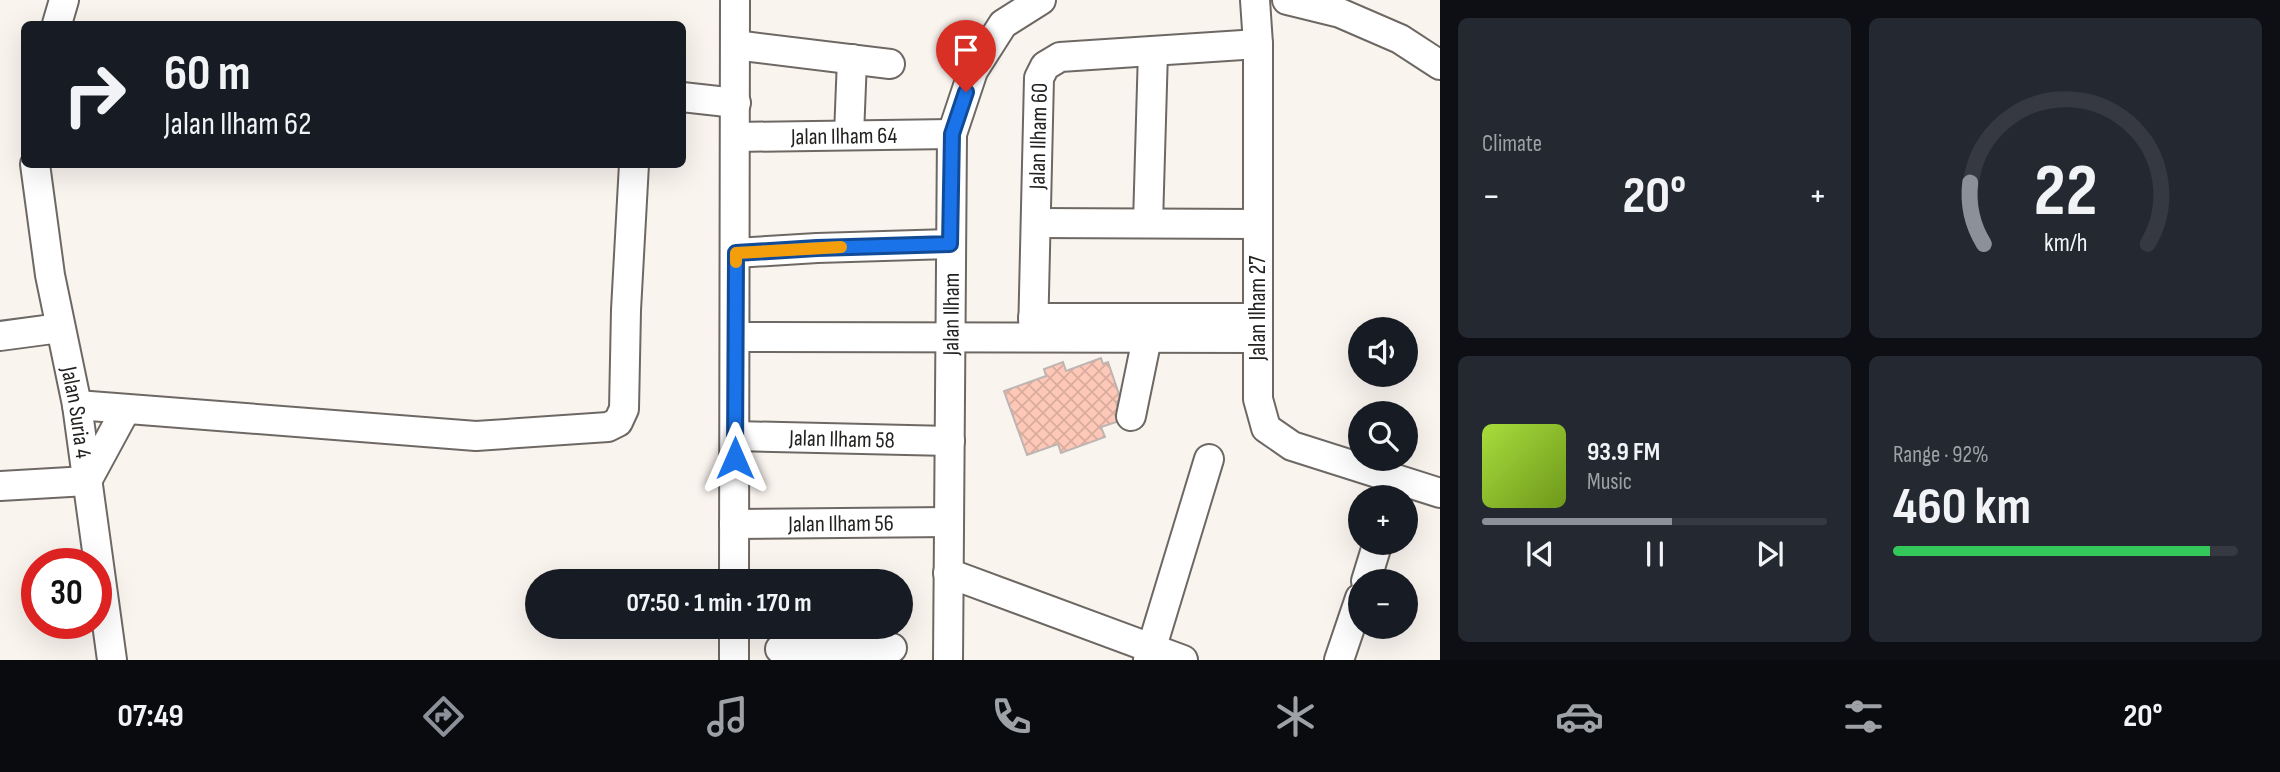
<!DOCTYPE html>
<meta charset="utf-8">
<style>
:root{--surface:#171b24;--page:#242831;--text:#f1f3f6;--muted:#9ea1a6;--line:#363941;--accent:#8c9099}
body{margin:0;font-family:"Sofia Sans Condensed",sans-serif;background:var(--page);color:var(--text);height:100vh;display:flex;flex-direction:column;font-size:26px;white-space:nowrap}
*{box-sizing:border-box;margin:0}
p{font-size:23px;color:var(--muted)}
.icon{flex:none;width:38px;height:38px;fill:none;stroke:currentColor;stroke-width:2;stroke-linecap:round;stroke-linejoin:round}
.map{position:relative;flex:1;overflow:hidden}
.panel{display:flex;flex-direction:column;gap:18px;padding:18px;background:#0d0f14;width:840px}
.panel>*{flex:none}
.guide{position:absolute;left:21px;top:21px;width:665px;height:147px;border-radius:10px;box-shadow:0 7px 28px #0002;background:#171b24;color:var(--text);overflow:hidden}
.buttons{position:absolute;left:1348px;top:317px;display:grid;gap:14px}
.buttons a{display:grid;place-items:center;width:70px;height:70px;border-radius:50%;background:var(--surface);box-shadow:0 7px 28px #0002;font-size:35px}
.speed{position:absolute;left:21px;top:548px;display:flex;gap:14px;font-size:35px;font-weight:700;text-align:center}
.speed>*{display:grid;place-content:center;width:91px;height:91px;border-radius:50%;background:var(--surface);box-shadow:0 7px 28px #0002;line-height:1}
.speed .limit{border:10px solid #d22;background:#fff;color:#111}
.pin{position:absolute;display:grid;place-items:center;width:60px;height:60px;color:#fff;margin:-72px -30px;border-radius:50% 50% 50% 0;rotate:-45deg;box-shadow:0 0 7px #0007}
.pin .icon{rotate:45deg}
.me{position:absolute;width:77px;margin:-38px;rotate:0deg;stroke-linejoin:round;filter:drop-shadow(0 0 5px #0008)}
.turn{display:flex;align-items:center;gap:24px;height:147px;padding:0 28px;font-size:32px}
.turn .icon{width:91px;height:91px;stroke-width:2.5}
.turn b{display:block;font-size:49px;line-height:60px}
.big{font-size:52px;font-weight:700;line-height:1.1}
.panel .tile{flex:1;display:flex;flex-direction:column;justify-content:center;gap:10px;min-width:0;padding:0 24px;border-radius:10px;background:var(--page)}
.panel .dial{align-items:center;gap:0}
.dial svg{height:182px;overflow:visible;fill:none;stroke:var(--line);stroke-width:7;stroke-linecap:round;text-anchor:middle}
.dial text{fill:var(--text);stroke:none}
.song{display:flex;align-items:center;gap:21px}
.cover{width:84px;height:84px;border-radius:10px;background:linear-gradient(135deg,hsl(80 70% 55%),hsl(80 70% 35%))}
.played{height:7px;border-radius:4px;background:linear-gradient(90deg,var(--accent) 55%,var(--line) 55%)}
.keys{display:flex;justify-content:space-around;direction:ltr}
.heat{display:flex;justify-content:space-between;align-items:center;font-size:38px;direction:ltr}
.charge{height:10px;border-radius:5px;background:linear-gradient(90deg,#34c759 92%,var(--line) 0)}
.panel .tiles{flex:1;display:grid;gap:18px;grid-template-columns:repeat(2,1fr)}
.trip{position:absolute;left:525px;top:569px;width:388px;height:70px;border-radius:35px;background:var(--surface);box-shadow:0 7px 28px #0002;font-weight:700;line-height:70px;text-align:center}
.tab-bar{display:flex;height:112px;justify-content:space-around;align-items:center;background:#090b0e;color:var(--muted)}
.tab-bar .icon{width:49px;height:49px}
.tab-bar .selected{color:var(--accent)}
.tab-bar b{font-size:32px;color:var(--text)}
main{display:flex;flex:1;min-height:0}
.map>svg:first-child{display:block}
.building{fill:url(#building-cross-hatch);stroke:#bdb5b2;stroke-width:2}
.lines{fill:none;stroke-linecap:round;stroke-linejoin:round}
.minor-casing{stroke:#6e6864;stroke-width:32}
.minor{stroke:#fff;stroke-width:28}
.route-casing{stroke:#114b97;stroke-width:18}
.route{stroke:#1a73e8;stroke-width:12}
.slow{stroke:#f59e0b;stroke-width:12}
.labels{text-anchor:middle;stroke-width:5;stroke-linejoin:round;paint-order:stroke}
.street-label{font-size:23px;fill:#242220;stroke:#fff}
</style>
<main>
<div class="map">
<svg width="1440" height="660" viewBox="0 0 1440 660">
<defs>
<pattern id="building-cross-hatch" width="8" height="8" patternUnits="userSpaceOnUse" patternTransform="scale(1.75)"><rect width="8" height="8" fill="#fdc8b7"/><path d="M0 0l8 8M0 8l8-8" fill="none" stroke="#d9ac9d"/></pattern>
</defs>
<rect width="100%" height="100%" fill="#faf4ef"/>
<path class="building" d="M1101,358L1103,364L1108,362L1121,400L1116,402L1122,420L1101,427L1105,437L1061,453L1058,444L1027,455L1004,391L1046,376L1044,369L1063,362L1066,371Z"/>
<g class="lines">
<g class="minor-casing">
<g id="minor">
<path d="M1255,0L1258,44V399L1266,428L1292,446L1440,493"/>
<path d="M1287,0L1340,13L1400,39L1440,65"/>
<path d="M57,24L64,0"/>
<path d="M735,45L890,64"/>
<path d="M682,97L736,103"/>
<path d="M849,135L852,59"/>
<path id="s1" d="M736,137L952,134"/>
<path id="s2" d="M35,164L50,275L77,405L112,660"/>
<path d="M1036,223L1257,224"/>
<path d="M1148,223L1153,51"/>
<path d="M735,253L817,248L950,244"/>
<path d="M1033,318H1257"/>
<path d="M0,336L60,328"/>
<path d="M735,337L1257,338"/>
<path id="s3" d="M1033,337L1039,78L1045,66L1060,57L1258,44"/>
<path d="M77,405L476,436L608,427L618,422L624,409L626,310L634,164"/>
<path d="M1131,416L1147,338"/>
<path id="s4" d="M735,436L950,441"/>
<path d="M0,486L87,481L126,409"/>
<path id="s5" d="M734,524L949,522"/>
<path d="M948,573L1183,660"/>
<path d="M734,581L735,0"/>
<path d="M1366,581L1378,542"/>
<path d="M780,649L892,648"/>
<path d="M734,660V626"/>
<path id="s6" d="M948,660L952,134L973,71L1003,24L1041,0"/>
<path d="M1148,660L1209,459"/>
<path d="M1339,660L1360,598"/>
</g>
</g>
<use href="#minor" class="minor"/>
</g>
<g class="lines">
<g class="route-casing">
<path id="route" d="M735,458L736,253L817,248L950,244L952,134L966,92"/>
</g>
<use href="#route" class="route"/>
<path class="slow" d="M736,262V253L841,247"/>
</g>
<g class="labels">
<g class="street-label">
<text dy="8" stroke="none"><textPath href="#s1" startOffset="108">Jalan Ilham 64</textPath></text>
<text dy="8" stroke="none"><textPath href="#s3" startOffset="201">Jalan Ilham 60</textPath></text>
<text transform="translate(1257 308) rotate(-90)" y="8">Jalan Ilham 27</text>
<text dy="8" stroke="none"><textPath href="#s6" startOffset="346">Jalan Ilham</textPath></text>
<text dy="8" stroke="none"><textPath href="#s2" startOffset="252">Jalan Suria 4</textPath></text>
<text dy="8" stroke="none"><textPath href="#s4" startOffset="107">Jalan Ilham 58</textPath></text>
<text dy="8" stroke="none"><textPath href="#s5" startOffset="107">Jalan Ilham 56</textPath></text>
</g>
</g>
</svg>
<div class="buttons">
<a><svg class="icon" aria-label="sound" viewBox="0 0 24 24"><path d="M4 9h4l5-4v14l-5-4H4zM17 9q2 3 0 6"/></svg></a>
<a><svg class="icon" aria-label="search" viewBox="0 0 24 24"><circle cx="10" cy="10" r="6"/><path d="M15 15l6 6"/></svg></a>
<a>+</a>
<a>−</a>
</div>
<div class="speed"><div class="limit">30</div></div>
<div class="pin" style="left:966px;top:92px;background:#d93025"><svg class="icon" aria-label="arrive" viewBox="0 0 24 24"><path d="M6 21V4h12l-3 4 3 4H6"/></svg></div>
<svg class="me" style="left:735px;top:458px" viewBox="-20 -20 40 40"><path d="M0-17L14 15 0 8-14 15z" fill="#1a73e8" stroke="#fff" stroke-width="4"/></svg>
<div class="trip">07:50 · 1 min · 170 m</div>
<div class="guide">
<div class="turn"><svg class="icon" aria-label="right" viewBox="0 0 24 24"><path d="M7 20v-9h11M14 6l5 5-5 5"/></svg><div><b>60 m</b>Jalan Ilham 62</div></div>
</div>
</div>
<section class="panel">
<div class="tiles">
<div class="tile"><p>Climate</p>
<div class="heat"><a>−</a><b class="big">20°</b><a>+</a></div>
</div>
<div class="tile dial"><svg viewBox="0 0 100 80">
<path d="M14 69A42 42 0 1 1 86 69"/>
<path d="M14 69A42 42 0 0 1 8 42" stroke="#8c9099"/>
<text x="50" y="56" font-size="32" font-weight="700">22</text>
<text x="50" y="72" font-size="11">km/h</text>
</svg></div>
<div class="tile">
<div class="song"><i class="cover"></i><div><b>93.9 FM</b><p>Music</p></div></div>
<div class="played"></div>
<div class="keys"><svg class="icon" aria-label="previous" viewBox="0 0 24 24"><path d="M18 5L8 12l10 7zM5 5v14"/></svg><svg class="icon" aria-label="pause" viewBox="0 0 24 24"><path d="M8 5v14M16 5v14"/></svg><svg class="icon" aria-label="next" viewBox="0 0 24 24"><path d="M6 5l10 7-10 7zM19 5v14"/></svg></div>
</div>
<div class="tile"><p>Range · 92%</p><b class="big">460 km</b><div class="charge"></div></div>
</div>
</section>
</main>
<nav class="tab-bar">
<b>07:49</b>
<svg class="icon selected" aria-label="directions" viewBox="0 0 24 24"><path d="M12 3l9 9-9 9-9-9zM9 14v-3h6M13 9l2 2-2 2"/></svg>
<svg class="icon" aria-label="music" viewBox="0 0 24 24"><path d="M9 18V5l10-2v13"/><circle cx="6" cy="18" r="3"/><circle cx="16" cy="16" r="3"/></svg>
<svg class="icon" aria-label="phone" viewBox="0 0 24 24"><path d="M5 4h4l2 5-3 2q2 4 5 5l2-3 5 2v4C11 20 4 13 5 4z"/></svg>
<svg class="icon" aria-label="climate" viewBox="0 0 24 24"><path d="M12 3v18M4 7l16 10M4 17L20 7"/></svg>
<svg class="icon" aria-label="car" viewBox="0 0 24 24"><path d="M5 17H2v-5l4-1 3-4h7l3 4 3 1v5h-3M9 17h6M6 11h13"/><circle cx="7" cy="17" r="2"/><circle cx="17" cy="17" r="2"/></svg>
<svg class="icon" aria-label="filters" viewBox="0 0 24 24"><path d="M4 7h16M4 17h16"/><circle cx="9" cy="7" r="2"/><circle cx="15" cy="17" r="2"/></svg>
<b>20°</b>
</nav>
